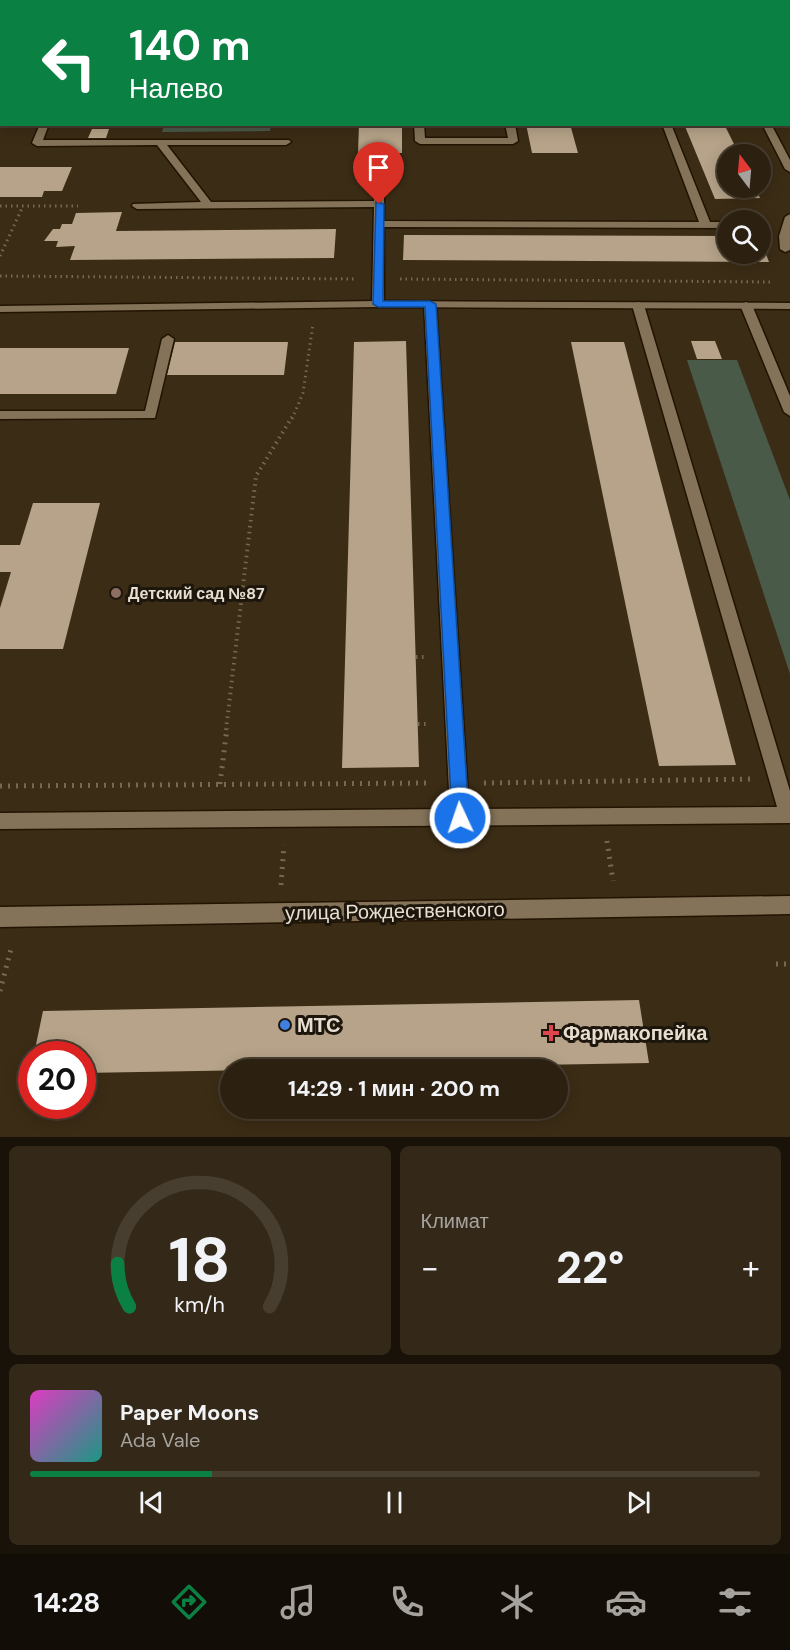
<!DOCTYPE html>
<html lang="ru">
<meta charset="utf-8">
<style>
:root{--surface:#2c2110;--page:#342919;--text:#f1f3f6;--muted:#a6a39f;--line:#483e30;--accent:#0b8043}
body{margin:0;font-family:"DM Sans",sans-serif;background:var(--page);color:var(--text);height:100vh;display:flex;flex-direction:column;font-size:22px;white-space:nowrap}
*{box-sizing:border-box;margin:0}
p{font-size:20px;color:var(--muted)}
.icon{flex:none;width:33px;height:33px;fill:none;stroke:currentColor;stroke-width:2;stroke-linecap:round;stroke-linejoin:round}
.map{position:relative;height:1137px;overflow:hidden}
.panel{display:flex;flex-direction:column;gap:9px;padding:9px;background:#181209;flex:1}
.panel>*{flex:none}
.banner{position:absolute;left:0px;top:0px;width:790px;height:126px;box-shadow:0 3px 15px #0003,0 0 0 2px var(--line);background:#0b8043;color:#fff;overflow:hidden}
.needle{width:39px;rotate:344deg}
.fabs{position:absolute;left:717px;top:144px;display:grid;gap:12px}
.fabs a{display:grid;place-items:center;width:54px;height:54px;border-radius:50%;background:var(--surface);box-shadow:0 3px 15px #0003,0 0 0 2px var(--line);font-size:30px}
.speed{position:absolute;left:18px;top:1041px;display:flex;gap:12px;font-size:30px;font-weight:700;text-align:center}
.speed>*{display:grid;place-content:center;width:78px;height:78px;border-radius:50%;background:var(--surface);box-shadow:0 3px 15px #0003,0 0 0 2px var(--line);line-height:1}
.speed .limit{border:9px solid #d22;background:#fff;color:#111}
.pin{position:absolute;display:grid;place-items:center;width:51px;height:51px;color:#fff;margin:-62px -26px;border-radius:50% 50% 50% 0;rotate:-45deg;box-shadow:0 0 6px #0007}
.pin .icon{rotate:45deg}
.me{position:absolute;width:66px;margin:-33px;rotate:357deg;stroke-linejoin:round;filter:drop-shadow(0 0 4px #0008)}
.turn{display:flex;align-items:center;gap:21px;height:126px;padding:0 30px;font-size:27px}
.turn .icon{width:78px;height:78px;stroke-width:2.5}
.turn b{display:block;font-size:42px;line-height:51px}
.big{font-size:45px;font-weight:700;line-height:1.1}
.panel .widget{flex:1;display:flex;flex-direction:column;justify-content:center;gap:9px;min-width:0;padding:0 21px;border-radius:9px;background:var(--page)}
.panel .dial{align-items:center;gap:0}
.dial svg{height:156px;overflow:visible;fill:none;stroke:var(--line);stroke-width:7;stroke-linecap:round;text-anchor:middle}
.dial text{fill:var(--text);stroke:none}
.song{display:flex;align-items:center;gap:18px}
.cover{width:72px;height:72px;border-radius:9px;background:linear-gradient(135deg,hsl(310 70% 55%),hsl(170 70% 35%))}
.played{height:6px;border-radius:3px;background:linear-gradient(90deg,var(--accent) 25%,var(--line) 25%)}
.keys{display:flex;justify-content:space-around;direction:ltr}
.heat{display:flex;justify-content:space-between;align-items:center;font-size:33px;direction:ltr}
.panel .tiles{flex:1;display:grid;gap:9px;grid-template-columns:1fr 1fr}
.widget:last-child{grid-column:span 2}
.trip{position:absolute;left:220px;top:1059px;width:348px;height:60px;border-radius:30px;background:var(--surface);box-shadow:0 3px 15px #0003,0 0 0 2px var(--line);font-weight:700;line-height:60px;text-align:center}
.tabs{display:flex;height:96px;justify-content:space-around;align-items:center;background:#120d06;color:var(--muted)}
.tabs .icon{width:42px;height:42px}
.tabs .selected{color:var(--accent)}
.tabs b{font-size:27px;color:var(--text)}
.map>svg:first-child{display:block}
.green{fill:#4a5a48}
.building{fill:#b6a389}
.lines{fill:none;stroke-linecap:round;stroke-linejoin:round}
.service-casing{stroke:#221400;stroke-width:3}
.minor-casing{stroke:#221400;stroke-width:3}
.tertiary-casing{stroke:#221400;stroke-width:3}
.path-far2{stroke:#756854;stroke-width:3;stroke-dasharray:1.5 4;stroke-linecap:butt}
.path-far1{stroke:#756854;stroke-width:4;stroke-dasharray:1.5 4.5;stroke-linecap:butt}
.path{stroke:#756854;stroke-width:5;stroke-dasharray:2 6;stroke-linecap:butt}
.service{fill:#847359;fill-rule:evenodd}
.minor{fill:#847359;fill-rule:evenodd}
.tertiary{fill:#847359;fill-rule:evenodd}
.route{fill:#1a73e8;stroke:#114b97;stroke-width:1.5}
.education-dot{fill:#8d6e63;stroke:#1d160c;stroke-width:2}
.shop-dot{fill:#3f7fe0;stroke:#1d160c;stroke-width:2}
.health-dot{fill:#e0444e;stroke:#1d160c;stroke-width:2}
.labels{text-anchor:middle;stroke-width:6;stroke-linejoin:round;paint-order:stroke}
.poi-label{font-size:16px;font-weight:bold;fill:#e8ded0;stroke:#1d160c;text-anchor:start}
.near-street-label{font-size:20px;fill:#e8ded0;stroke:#1d160c}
.near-poi-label{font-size:20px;font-weight:bold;fill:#e8ded0;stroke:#1d160c;text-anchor:start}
</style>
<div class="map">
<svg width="790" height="1137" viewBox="0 0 790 1137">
<rect width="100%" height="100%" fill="#3b2c15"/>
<path class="green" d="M164,125V124L271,125L270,131L162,132Z
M687,360H737L790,500V674Z"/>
<path class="building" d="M359,124H402V153H358Z
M526,124H570L578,153H532Z
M684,124H724L739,154H728V188H755L760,198L715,199Z
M92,129H109L106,138H88Z
M0,167H72L62,191H44L42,197H0Z
M122,212L116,231L336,229L334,258L70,260L75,246L56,247L58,241H44L53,229H60L62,224H72L76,213Z
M404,235L728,236V254H760L761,241L769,262L403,260Z
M406,341L419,767L342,768L354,342Z
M691,341H715L722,359H697Z
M175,342H288L284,375H167Z
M571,342H624L736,765L659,766Z
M0,348H129L116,394H0Z
M33,503H100L63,649H0V608L11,572H0V545H20Z
M639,1000L649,1063L82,1073V1054H34L43,1011Z"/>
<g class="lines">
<g class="service-casing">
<path id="service" d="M317,0H325V2H317Z
M409,0H417V2H409Z
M547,0H555V2H547Z
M612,0H620L621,2H613Z
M777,0H785L786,2H778Z
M789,10H790V15H789Z
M40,124H49L43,140H289L291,142L286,145H167L211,202L374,201V175L379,172L384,175V221L699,222L662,124H671L710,222H728V228L384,227V304L378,307L372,304L374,207L137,209L132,206L133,204L201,202L157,145L37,146L32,143Z
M414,124H424L425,138H508L505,124H515L518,141L513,144H420L415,141Z
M762,124H771L790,160V172L785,169Z
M790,214V250L785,252L780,249L779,236L785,217Z
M430,301L436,304L469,809L777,807L632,305L638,302L644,305L790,791V823L0,829V813L450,809L424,304Z
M746,302L752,305L790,396V416L784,412L740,305Z
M168,335L174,339L155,418L0,419V411H145L162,339Z"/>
</g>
<g class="minor-casing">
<path id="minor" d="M789,17H790V21H789Z
M0,20H2V24H0Z
M378,301L790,303V309L378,307L0,312V306Z"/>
</g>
<g class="tertiary-casing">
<path id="tertiary" d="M790,896V914L0,927V907Z"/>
</g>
<path class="path-far2" d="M0,206H78
M0,256L23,206
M0,276L356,279
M400,279L773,282
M292,419L303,393L313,324"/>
<path class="path-far1" d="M416,657H427
M418,724H429
M226,730L256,476L292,417"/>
<path class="path" d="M484,783L752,779
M220,784L227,728
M0,786L431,783
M607,841L613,881
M281,885L284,845
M776,964H790
M0,991L12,945"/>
<use href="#service" class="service"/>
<use href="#minor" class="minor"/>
<use href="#tertiary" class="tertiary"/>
</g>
<path class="route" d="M376,202L384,204L383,301H430L436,304L469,818L466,823L460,826L454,823L452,818L425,307H378L373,304Z"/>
<circle class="education-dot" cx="116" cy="593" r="6"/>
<circle class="shop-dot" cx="285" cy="1025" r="6"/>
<path class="health-dot" d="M548 1024h6v6h6v6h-6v6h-6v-6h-6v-6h6z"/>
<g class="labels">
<g class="poi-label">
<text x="128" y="599">Детский сад №87</text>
</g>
<g class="near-street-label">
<text transform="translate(395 911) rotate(-1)" y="7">улица Рождественского</text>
</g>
<g class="near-poi-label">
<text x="297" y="1032">МТС</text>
<text x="563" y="1040">Фармакопейка</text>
</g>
</g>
</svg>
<div class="fabs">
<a><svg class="needle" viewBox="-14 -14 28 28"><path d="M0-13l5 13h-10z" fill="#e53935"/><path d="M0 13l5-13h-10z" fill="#a6a39f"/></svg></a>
<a><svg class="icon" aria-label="search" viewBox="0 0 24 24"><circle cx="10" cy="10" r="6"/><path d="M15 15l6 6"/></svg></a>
</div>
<div class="speed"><div class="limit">20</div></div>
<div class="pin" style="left:379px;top:204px;background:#d93025"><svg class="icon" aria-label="arrive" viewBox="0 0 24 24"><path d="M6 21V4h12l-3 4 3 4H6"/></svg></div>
<svg class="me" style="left:460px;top:818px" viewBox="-20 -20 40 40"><circle r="17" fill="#1a73e8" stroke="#fff" stroke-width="3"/><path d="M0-11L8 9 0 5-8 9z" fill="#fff"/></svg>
<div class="trip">14:29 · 1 мин · 200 m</div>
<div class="banner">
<div class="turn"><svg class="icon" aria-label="left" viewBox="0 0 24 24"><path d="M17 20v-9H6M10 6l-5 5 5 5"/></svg><div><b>140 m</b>Налево</div></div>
</div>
</div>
<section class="panel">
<div class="tiles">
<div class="widget dial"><svg viewBox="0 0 100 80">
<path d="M14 69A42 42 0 1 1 86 69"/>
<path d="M14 69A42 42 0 0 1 8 47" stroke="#0b8043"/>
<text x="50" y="56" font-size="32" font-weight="700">18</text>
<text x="50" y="72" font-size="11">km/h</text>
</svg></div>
<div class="widget"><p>Климат</p>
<div class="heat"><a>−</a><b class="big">22°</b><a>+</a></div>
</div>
<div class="widget">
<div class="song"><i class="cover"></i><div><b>Paper Moons</b><p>Ada Vale</p></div></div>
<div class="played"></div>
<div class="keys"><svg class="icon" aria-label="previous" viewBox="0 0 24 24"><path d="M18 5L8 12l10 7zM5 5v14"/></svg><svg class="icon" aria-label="pause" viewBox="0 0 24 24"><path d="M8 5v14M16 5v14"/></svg><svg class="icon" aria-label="next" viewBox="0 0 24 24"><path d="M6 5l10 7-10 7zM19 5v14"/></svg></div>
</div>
</div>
</section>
<nav class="tabs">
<b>14:28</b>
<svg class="icon selected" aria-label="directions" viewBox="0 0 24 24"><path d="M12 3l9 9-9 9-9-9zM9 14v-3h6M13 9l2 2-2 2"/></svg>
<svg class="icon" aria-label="music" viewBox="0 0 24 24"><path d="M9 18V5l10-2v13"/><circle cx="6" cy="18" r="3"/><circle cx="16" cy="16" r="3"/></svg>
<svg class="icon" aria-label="phone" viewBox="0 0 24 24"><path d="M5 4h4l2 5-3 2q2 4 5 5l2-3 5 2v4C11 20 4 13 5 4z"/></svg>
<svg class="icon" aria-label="climate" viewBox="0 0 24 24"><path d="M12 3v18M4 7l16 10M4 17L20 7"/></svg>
<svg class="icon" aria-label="car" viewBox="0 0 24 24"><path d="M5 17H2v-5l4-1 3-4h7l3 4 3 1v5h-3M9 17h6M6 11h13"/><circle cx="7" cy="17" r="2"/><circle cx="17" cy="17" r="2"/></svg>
<svg class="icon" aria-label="filters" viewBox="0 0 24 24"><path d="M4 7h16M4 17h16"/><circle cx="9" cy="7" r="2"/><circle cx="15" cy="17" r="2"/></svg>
</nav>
